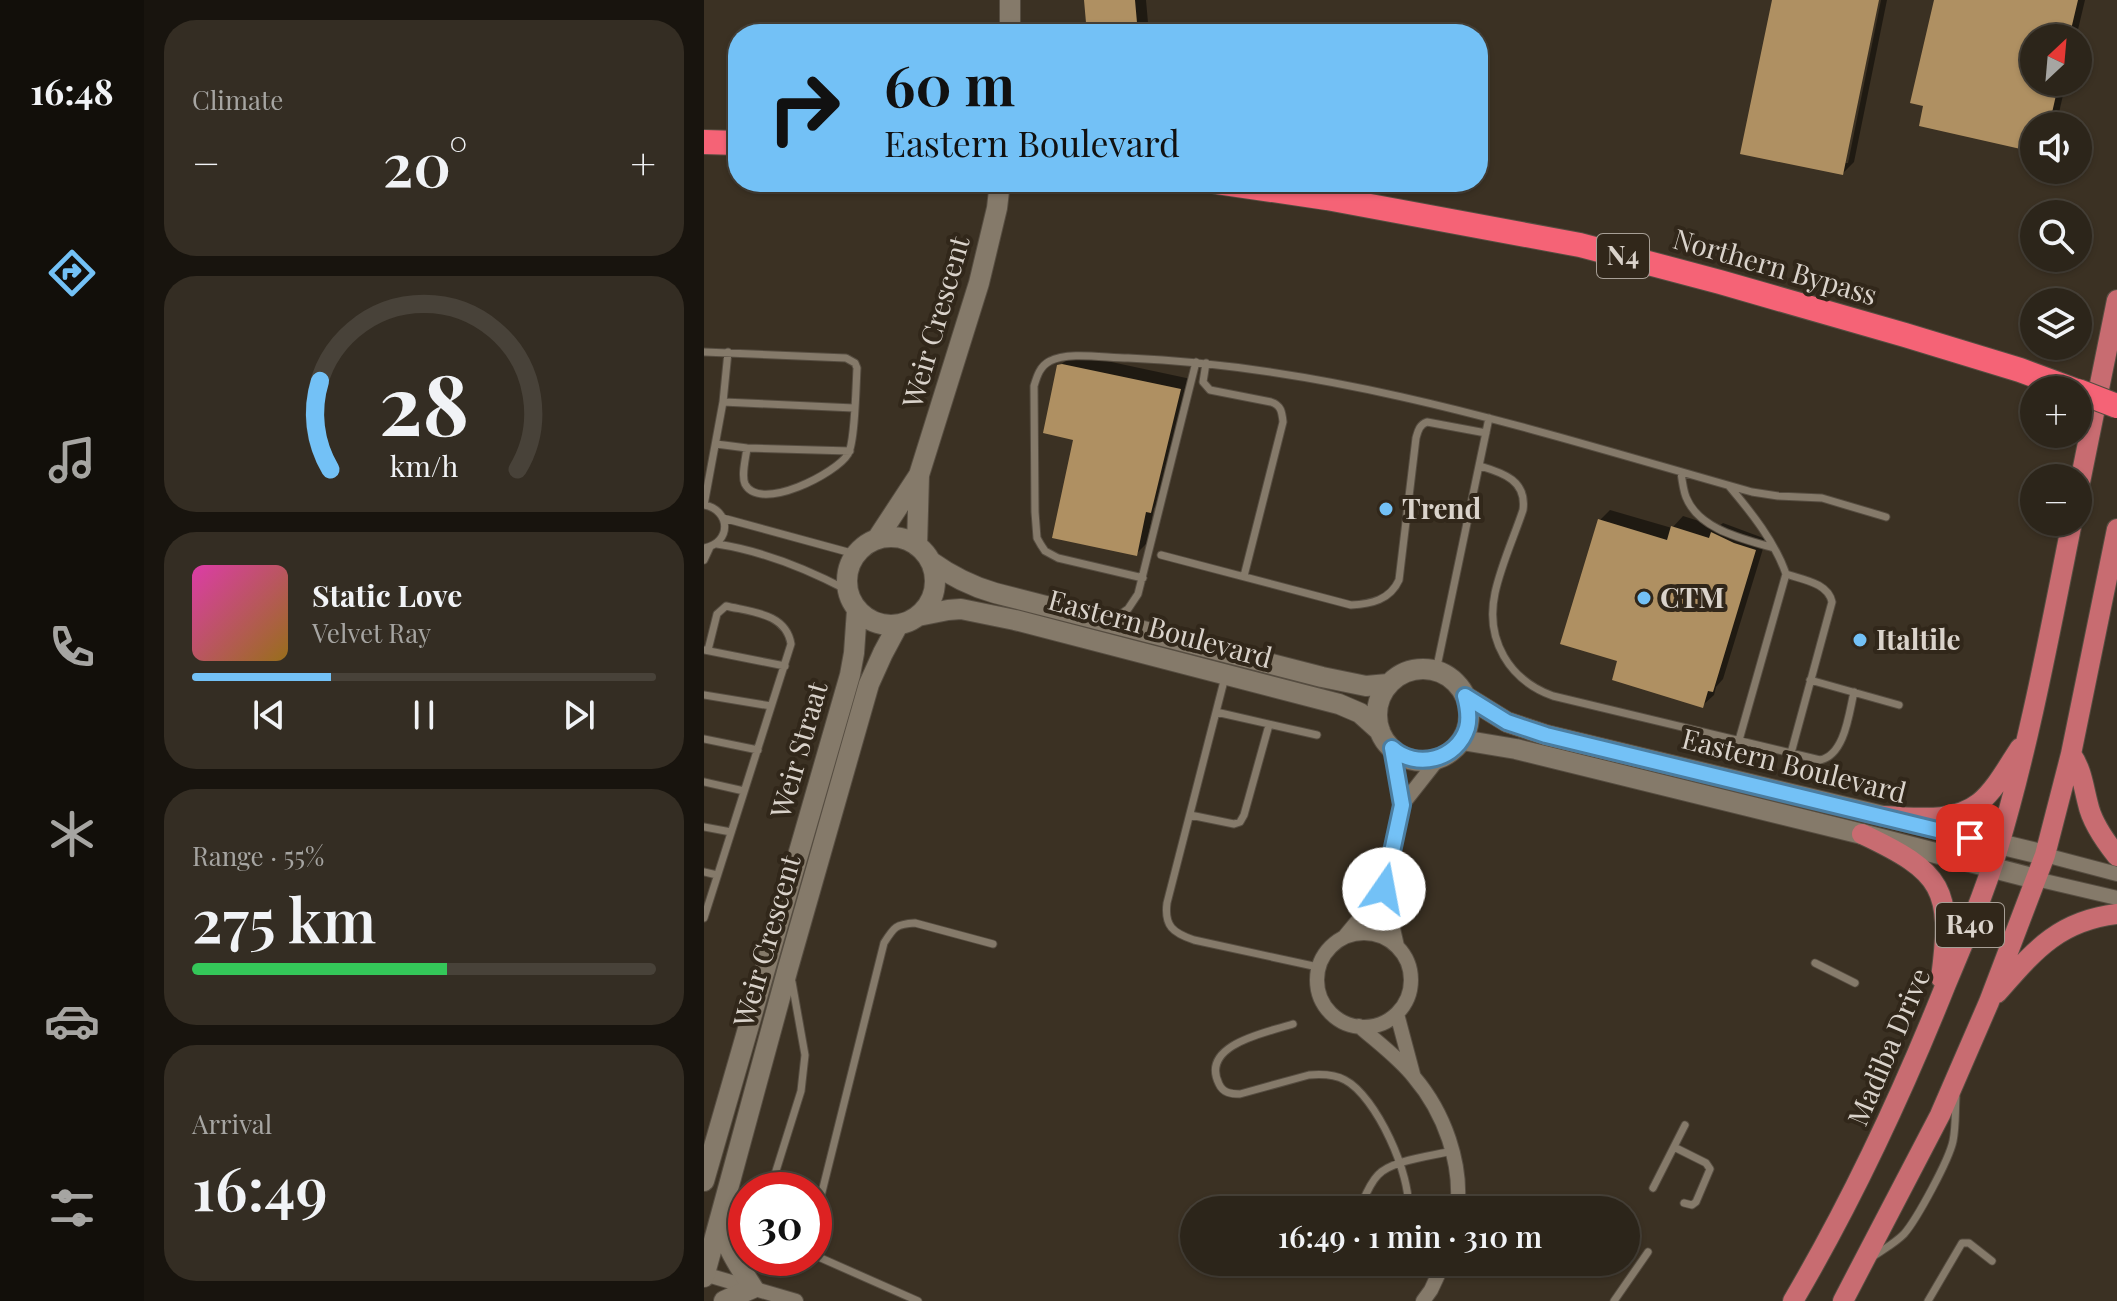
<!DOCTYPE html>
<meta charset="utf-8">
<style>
:root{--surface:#2c251a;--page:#342d23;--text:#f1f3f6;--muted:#a6a5a2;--line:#484239;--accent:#73c1f6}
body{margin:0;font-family:"Playfair Display",serif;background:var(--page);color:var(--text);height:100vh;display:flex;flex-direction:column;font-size:30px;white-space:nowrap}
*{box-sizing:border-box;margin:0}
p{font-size:26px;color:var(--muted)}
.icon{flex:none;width:44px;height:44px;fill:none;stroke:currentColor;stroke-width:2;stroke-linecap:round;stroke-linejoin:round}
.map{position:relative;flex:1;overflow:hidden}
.side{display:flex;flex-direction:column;gap:20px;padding:20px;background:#18140e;width:560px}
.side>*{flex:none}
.banner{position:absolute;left:24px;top:24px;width:760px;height:168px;border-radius:32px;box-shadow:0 2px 6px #0004,0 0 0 2px var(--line);background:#73c1f6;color:#111;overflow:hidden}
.needle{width:52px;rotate:26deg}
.fabs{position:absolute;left:1316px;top:24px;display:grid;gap:16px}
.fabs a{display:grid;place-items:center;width:72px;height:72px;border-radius:50%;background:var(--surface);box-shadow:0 2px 6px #0004,0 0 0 2px var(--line);font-size:40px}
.speed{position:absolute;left:24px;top:1172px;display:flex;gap:16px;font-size:40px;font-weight:700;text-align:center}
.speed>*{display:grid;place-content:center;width:104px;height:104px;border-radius:50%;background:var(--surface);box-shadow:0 2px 6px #0004,0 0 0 2px var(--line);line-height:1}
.speed .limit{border:12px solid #d22;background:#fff;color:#111}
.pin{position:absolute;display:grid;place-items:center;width:68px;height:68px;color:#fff;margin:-34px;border-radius:16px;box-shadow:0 4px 12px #0006}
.me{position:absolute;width:88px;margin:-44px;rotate:12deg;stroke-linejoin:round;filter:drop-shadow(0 0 6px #0008)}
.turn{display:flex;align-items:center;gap:28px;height:168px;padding:0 24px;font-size:36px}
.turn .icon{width:104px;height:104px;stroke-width:2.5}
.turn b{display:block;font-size:56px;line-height:68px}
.big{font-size:60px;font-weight:600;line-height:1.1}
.side .tile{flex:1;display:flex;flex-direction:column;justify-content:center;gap:12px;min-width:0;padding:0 28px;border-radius:32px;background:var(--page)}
.side .dial{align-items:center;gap:0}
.dial svg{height:208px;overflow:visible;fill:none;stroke:var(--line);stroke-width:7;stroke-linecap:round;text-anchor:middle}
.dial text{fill:var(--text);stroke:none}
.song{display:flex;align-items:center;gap:24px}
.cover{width:96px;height:96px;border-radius:12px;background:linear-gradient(135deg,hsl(320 70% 55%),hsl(40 70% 35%))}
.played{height:8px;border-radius:4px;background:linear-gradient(90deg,var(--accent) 30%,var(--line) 30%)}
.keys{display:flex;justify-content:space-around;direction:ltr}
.heat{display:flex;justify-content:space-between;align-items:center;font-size:44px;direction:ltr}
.charge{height:12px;border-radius:6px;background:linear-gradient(90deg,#34c759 55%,var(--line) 0)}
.trip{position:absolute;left:476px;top:1196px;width:460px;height:80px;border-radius:40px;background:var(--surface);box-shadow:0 2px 6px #0004,0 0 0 2px var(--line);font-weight:600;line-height:80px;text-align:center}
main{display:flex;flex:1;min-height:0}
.tab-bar{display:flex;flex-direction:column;width:144px;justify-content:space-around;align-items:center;background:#120f0a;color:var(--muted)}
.tab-bar .icon{width:56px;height:56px}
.tab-bar .active{color:var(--accent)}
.tab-bar b{font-size:36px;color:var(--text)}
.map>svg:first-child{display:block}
.shadow{fill:#0007}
.building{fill:#af9062}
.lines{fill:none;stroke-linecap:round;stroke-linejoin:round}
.lane-casing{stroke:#564d41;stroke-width:9}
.street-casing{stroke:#564d41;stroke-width:16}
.secondary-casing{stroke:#564d41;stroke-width:22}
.primary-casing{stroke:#564d41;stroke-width:22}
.highway-casing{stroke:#564d41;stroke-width:26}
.lane{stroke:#857a6a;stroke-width:7}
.street{stroke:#857a6a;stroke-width:14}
.secondary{stroke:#857a6a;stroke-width:20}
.primary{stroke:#c86c71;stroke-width:20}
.highway{stroke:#f56376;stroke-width:24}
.highway-bridge-casing{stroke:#564d41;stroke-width:26;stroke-linecap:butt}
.highway-bridge{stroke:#f56376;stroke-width:24}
.route-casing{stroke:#4b7da0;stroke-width:20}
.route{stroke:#73c1f6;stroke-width:14}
.poi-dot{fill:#73c1f6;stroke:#31271a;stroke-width:3}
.labels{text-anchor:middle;stroke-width:8;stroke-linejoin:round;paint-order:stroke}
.shield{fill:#31271a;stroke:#a79f96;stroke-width:2}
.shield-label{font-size:26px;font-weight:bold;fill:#dad3cb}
.street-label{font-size:28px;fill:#dad3cb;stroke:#31271a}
.poi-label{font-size:28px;font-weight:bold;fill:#dad3cb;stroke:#31271a;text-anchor:start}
</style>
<main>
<nav class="tab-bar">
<b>16:48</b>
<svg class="icon active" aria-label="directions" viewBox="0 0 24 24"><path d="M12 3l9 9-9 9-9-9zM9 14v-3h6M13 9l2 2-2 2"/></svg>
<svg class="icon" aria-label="music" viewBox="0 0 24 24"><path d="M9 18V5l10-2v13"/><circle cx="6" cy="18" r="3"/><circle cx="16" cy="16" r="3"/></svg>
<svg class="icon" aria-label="phone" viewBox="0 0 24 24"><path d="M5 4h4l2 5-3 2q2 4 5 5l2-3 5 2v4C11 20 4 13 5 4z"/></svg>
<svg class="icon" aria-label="climate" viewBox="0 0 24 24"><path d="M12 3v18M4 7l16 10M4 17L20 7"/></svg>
<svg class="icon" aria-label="car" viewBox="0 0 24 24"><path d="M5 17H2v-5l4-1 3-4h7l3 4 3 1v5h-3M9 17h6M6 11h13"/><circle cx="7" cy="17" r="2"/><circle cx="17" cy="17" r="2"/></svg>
<svg class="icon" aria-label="filters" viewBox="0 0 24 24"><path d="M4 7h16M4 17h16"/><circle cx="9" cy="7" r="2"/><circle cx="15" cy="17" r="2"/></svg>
</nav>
<section class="side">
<div class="tile"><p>Climate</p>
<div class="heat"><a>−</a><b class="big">20°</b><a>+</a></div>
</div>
<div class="tile dial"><svg viewBox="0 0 100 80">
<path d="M14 69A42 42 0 1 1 86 69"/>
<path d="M14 69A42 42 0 0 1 10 35" stroke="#73c1f6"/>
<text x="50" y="56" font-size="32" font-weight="700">28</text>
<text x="50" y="72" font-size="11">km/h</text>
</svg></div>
<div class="tile">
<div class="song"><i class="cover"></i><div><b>Static Love</b><p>Velvet Ray</p></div></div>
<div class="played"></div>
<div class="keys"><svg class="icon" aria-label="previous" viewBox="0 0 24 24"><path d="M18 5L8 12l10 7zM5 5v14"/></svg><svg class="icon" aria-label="pause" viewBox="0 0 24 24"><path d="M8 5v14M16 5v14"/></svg><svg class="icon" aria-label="next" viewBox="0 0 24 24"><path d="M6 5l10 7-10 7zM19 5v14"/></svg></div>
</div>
<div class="tile"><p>Range · 55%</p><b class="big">275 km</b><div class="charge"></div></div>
<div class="tile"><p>Arrival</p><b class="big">16:49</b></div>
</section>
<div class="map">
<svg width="1413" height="1301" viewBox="0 0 1413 1301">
<rect width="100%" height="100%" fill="#3b3123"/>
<path class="shadow" d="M382,0H442L445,34H385Z
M1070,0H1173L1140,163H1144L1177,0H1183L1150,162L1139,173Z
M1232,0H1381L1372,38H1330V82H1362L1352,126H1330V150Z
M370,354L487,379L458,500L450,508L443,543L432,554L371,438L355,366Z
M906,510L968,528L979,516L1014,527L1019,523L1062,539L1019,679L1012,687L1010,695L999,705L896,520Z"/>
<path class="building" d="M380,0H431L434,34H383Z
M1068,0H1175L1139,175L1036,154Z
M1230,0H1374L1365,38H1330V82H1355L1345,126H1330V152L1215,126L1219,106L1206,103Z
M358,364L477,389L447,513L442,512L433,556L348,538L369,440L339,433L353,365Z
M894,519L963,540L967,526L1005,538L1007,532L1030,543L1052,550L1009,692L1004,691L999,708L908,680L913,661L856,644Z"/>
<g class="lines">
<g class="lane-casing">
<path id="lane" d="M0,352L142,358L151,363L153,368C152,384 151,443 144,454C133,473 56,513 41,484C37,475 42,457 43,448
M502,363L499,382L506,390L567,402C577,405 578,412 579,422L540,576
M19,402L150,408
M12,444L43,448L146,451
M776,466C800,473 823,481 819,510C810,537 797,565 791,593C781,640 805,680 849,696L1116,760C1141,755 1145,713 1150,692
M977,472C978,480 979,489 982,497C995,530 1040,539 1070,548
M1025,486C1047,512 1071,542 1082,574L1035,740
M0,505L19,402L24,352
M0,505C27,510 28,543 0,548
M19,518L151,554
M13,544C59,551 101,568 143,590
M457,555L647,605C667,604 686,600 695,580L712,438C714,431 715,425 723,422L782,433
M0,560L6,547
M1082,574C1100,580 1124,583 1128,602L1087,753
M439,578L354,558L341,551L337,545L333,538L331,512L330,386C333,376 336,366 346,361C364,351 402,358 424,358C639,367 842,434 1048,492L1074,496L1118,498L1182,517
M411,618L424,609L434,594L492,362
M0,650L81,666
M732,671L785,418
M521,677L463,903C460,926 469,933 490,940L614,967
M1106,680L1195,705
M0,695L67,706
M512,712L613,735
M0,739L54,750
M0,782L40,791
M486,815L530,824L536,822L540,815L565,725
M0,827L27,832
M0,872L13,875
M0,918L87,644C82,613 47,612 22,606L13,614L4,650
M1111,963L1151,983
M589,1024C565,1032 495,1044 515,1084C519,1093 527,1094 536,1094L605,1075C616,1074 630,1074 641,1080C672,1096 708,1176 704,1210
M970,1147L1002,1163L1006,1169L992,1202L988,1205L980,1203
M949,1188L981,1125
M66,1190L97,1091L101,1055L88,982
M655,1210C660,1199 665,1184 674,1175C688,1160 728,1156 748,1151
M110,1224L180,943C190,927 192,924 211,923L289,944
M110,1255L214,1301
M1170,1256C1180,1249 1191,1243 1200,1234C1213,1219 1245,1160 1249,1141C1252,1126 1251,1111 1252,1097
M646,1262L660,1266L676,1262
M910,1301L944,1252
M1224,1301L1258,1243H1265L1288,1261"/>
</g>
<g class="street-casing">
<path id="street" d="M688,748L698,805L680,889L693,946
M698,805L735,758
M1341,855L1413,874
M1332,879L1413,898
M613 980a47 47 0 1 1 94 0a47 47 0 1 1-94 0Z
M641,936L680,889
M693,1014L709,1074
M655,1026C673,1042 695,1058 710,1077C740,1112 759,1164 753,1210
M0,1274L92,1301
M719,1301L727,1290L740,1262"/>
</g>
<g class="secondary-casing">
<path id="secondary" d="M306,34V0
M143 581a44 44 0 1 1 88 0a44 44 0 1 1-88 0Z
M173,539L215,475
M213,546L215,475L275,283L293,208L296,182
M226,561C247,576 266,586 291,593L618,677L662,686L684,684
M214,616L244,610L257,609L311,620L635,704L656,713L676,731
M673 715a46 46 0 1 1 92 0a46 46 0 1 1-92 0Z
M761,696L803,722L842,735L1341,855
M758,740L812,749L1158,834L1332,879
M0,1181L146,675L150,653L153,610
M16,1220C21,1246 35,1266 49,1288L20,1301
M0,1277L84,968L165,684L179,653L194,625"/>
</g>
<g class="primary-casing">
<path id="primary" d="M1374,492L1413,300
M1367,754C1378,770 1379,785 1384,804C1388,823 1401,841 1413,856
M1178,816C1210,817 1248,824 1275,803C1292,789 1304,766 1316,748
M1158,834C1239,872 1249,889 1237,978
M1293,993C1330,951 1354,921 1413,914
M1089,1301C1149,1199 1198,1094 1242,984C1261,939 1280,894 1294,848C1326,741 1346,631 1368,522
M1139,1301L1236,1115L1285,1002L1341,855L1367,754L1413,529"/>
</g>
<g class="highway-casing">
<path id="highway" d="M0,142L34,143
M513,182L623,198L876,245L1016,282L1201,335L1316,370L1370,390"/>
</g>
<use href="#lane" class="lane"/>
<use href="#street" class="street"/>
<use href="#secondary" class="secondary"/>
<use href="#primary" class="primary"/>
<use href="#highway" class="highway"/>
<g class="highway-bridge-casing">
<path id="highway-bridge" d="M1374,391L1413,406"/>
</g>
<use href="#highway-bridge" class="highway-bridge"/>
</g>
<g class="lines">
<g class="route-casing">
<path id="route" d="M680,889L698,805L688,748C712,770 753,760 763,728C766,717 764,707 761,696L803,722L842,735L1266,838"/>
</g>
<use href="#route" class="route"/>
</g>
<g class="poi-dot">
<circle cx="682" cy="509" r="8"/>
<circle cx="940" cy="598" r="8"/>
<circle cx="1156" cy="640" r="8"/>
</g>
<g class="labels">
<g class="shield">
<rect x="893" y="234" width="52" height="44" rx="6"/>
<rect x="1232" y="903" width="68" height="44" rx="6"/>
</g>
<g class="shield-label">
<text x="919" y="265">N4</text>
<text x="1266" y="934">R40</text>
</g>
<g class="street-label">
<text transform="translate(1071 267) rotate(16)" y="10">Northern Bypass</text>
<text transform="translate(232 322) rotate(-74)" y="10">Weir Crescent</text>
<text transform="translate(456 629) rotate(15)" y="10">Eastern Boulevard</text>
<text transform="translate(95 750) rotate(-74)" y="10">Weir Straat</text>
<text transform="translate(1090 766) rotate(14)" y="10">Eastern Boulevard</text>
<text transform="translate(63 941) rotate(-74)" y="10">Weir Crescent</text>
<text transform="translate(1185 1047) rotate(-67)" y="10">Madiba Drive</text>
</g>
<g class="poi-label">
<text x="698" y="519">Trend</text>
<text x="956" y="608">CTM</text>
<text x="1172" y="650">Italtile</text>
</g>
</g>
</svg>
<div class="fabs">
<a><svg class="needle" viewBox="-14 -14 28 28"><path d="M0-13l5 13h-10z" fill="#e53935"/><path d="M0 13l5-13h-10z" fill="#a6a5a2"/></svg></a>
<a><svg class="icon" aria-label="sound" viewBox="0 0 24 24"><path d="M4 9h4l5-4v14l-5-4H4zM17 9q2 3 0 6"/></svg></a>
<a><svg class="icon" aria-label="search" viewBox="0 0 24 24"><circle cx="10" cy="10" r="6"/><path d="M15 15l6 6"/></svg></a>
<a><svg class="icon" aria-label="layers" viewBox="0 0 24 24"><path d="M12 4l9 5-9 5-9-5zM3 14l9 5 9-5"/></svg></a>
<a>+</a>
<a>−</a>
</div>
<div class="speed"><div class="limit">30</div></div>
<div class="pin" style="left:1266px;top:838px;background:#d93025"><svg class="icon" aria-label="arrive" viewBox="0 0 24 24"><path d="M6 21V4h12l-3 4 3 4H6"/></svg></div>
<svg class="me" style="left:680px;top:889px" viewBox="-20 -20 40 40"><circle r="19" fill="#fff"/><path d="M0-13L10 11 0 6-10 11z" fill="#73c1f6"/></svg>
<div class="trip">16:49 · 1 min · 310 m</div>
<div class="banner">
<div class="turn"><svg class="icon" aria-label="right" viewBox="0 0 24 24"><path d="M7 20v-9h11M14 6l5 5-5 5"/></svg><div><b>60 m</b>Eastern Boulevard</div></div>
</div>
</div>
</main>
